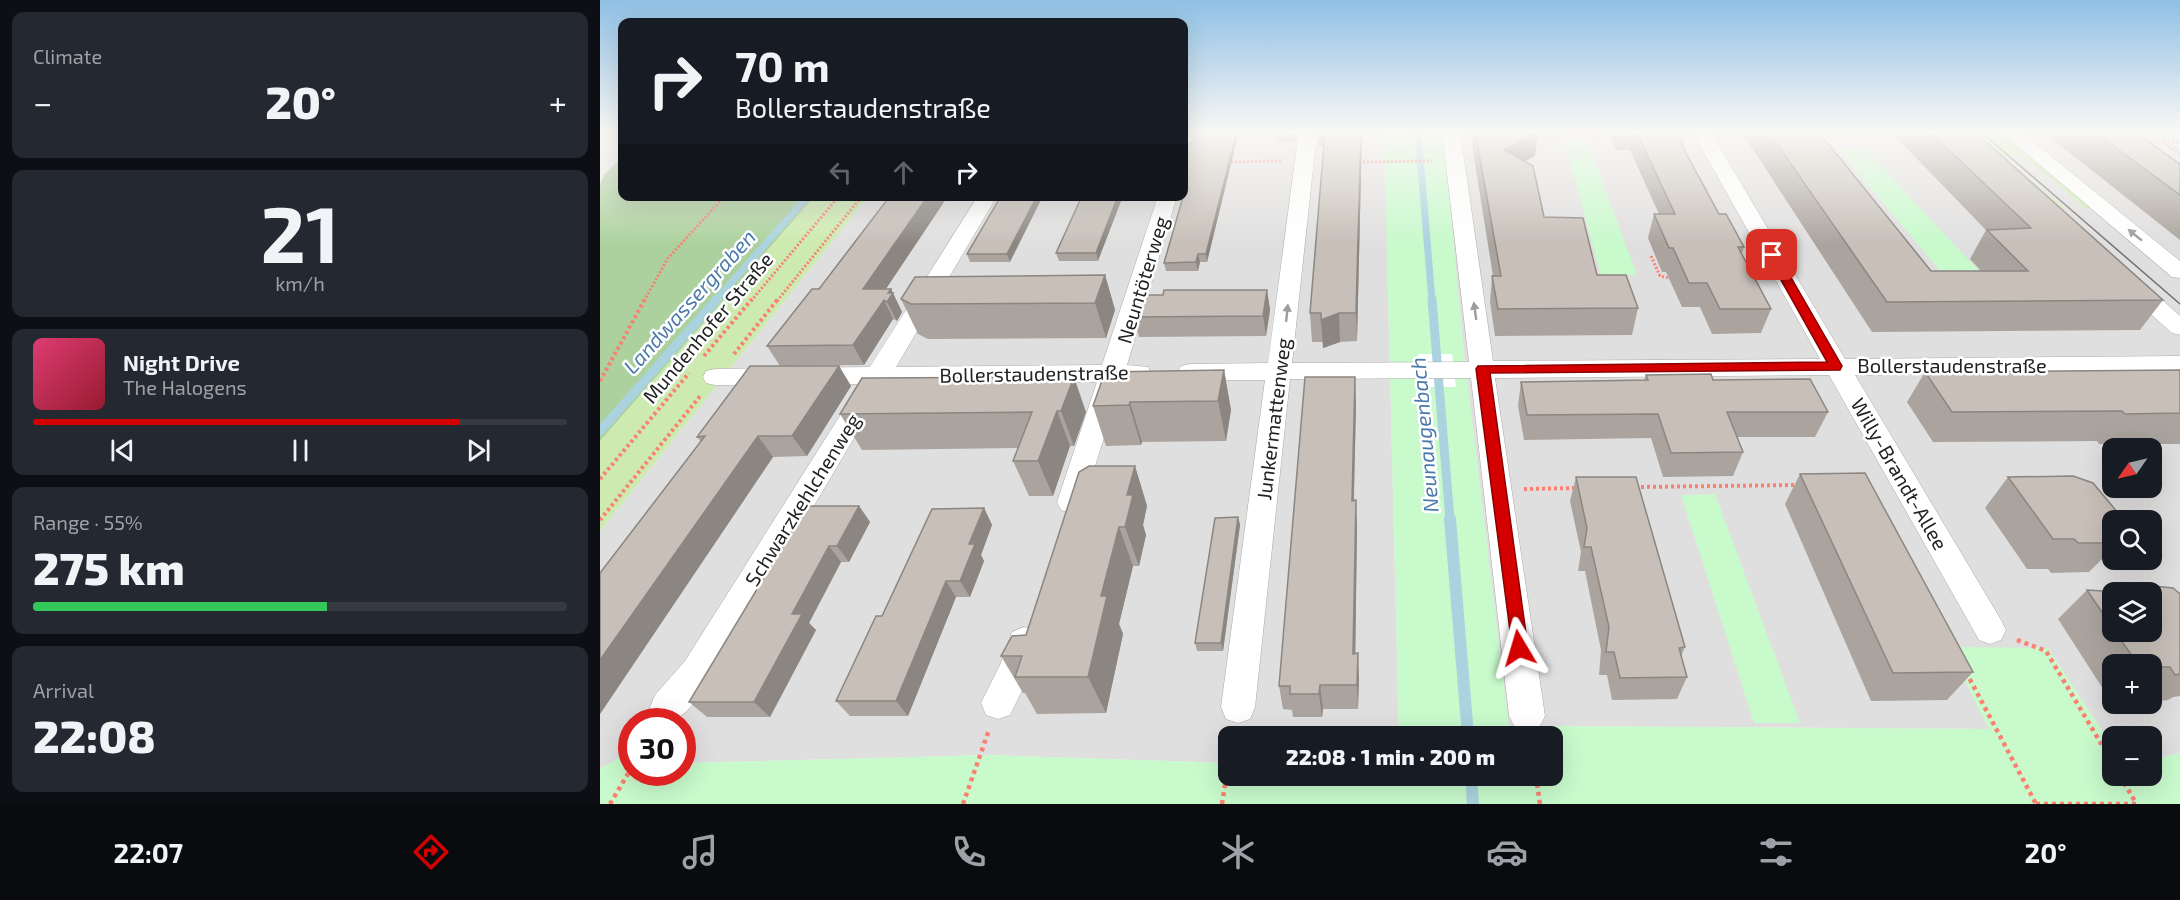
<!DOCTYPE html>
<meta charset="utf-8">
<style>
:root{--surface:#171b24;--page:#242831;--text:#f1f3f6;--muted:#9ea1a6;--line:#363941;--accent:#d40000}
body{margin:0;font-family:"Exo 2",sans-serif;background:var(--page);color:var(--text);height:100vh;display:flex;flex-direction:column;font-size:22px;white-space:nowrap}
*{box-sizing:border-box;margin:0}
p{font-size:20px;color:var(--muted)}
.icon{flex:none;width:33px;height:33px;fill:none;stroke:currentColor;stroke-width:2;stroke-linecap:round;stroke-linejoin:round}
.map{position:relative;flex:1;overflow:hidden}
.drawer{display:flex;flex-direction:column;gap:12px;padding:12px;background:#0d0f14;width:600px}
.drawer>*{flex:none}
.banner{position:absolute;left:18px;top:18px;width:570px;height:183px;border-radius:12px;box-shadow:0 6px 24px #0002;background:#171b24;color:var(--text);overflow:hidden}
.needle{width:39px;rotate:236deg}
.tools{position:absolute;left:1502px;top:438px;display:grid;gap:12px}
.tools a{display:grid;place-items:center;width:60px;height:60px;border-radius:12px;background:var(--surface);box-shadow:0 6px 24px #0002;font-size:30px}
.speed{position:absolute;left:18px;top:708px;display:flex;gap:12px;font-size:30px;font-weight:700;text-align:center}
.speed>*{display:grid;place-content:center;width:78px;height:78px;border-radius:50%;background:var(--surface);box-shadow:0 6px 24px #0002;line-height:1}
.speed .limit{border:9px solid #d22;background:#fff;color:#111}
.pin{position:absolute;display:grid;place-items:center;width:51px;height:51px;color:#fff;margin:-26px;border-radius:12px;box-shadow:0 3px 9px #0006}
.me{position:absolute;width:66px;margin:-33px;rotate:353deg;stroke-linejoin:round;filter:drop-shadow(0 0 4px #0008)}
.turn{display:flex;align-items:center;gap:21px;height:126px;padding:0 18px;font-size:27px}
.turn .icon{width:78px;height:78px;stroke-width:2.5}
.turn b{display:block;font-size:42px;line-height:51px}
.lanes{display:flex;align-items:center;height:57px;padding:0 18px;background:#0003;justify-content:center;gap:30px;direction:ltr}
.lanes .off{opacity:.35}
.big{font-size:45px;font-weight:800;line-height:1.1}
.drawer .card{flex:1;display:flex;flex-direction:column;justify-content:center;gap:9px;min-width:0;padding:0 21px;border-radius:12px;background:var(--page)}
.drawer .dial{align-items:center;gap:0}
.dial b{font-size:78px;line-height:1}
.song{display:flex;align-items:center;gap:18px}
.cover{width:72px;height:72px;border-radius:9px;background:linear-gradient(135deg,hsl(340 70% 55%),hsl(350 70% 35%))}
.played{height:6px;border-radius:3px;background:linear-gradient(90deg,var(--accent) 80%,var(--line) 80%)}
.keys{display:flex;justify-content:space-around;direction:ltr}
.heat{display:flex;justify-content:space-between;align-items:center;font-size:33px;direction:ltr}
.charge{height:9px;border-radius:4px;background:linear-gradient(90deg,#34c759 55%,var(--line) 0)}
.trip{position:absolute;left:618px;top:726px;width:345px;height:60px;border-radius:12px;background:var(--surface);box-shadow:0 6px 24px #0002;font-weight:800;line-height:60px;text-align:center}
.menu{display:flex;height:96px;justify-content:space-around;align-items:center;background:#090b0e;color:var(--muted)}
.menu .icon{width:42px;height:42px}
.menu .active{color:var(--accent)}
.menu b{font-size:27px;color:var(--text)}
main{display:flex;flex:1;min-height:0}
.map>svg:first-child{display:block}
.residential{fill:#e0dfdf;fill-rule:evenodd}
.grass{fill:#cdebb0}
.forest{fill:#add19e}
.park{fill:#c8facc}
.pier{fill:#fff}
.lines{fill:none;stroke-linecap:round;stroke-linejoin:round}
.stream-far2{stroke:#aad3df;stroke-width:7}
.stream-far1{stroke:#aad3df;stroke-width:9}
.stream{stroke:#aad3df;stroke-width:12}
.street-casing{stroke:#a9a9a9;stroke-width:1}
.path-far2{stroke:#fa8072;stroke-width:3;stroke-dasharray:2 2;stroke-linecap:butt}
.path-far1{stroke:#fa8072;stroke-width:4;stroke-dasharray:3 3;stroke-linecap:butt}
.path{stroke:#fa8072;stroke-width:4.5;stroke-dasharray:4 4;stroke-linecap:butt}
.street{fill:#fff;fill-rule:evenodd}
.tram{stroke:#707070;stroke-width:1.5}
.wall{fill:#aba49e}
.shaded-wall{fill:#8b8681}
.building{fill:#c7bfb8;stroke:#8b8681;stroke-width:1.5}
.oneway{fill:#9c9c9c}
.route{fill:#d40000;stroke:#8a0000;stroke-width:1.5}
.labels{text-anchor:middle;stroke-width:5;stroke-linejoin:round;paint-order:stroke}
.street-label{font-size:20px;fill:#222;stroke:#fff}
.water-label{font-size:21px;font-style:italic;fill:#4a7aab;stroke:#fff}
</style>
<main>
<section class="drawer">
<div class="card"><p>Climate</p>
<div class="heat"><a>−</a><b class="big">20°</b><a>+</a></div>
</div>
<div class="card dial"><b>21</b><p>km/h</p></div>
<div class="card">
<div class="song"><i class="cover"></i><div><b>Night Drive</b><p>The Halogens</p></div></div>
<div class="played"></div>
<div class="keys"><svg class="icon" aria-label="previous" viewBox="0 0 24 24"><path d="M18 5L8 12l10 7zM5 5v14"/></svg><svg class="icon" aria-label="pause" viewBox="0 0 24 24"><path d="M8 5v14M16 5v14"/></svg><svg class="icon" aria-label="next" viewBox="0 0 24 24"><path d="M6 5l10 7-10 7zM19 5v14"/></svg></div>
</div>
<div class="card"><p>Range · 55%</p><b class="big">275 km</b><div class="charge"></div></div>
<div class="card"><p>Arrival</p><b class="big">22:08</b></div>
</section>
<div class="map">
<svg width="1580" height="804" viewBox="0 0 1580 804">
<rect width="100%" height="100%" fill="#f2efe9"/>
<path class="residential" d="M584,131H784L799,736H628V763L388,755L83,763L82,722H32L31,751L0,769V531L268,197L584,196Z
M843,131H1580V753L1551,760V736H1512V746L1447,648L1390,729L937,726L909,729L864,354ZM1512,448H1551V488H1512ZM1512,520H1551V560H1512ZM1512,592H1551V632H1512ZM1512,664H1551V704H1512Z"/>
<path class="grass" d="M1367,131H1403L1495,208H1485L1425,157L1406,158L1465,209H1455Z
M214,197H268L0,531V441Z"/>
<path class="forest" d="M22,157V196L214,197L0,441V184L4,175Z"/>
<path class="park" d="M784,131H843L864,354L909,729L937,726L1389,729L1348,647L1448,648L1512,746V776H1551V760L1580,753V804H0V769L31,751L32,772H82L83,763L388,755L628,763V776H952V736H799Z
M964,141H987L1037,275H1001Z
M1264,148L1379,271L1341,272L1238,149Z
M1115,494L1200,723H1154L1081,495Z"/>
<path class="pier" d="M818,354H852L856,387H822Z"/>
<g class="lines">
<path class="stream-far2" d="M818,131L832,301
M115,301L208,196"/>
<path class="stream-far1" d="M832,299L850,520
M0,431L117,299"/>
<path class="stream" d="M850,519L868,736
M871,776L873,804"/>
<g class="street-casing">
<path id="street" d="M584,131H598L593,148L584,153Z
M699,131H717L692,363L869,362L842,131H860L893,361L1220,359L1092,131H1110L1245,359L1580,356V372L1255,375L1401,620L1406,630L1401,640L1390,644L1379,640L1229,375L895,378L945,716L939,728L927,733L915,728L909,716L871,378L690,379L655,707L650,719L638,723L626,719L621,707L665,380H590L581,378L578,372L581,366L590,364L668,363Z
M1400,131H1420L1580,261V278L1572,277Z
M378,196H397L296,367L502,365L558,196H577L527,365L548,367L551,373L548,379L522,381L481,510L471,513L461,510L457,502L497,382L286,384L109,683C94,701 81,729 55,719L50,707L55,695L85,661L260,384L115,385L106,383L103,377L106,371L115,369L270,367Z
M1531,277L1539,279L1580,316V335L1572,333L1523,289L1520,284L1523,279Z
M424,627L436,632L440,642L432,670L410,715L398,719L386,715L381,703L400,665L412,632Z"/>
</g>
<path class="path-far2" d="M934,137L1013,136
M1546,142H1563L1580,154
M1564,142H1580
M627,162L682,161
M759,162L832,161
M1051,256L1060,276L1073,279
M44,301L68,258L125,196
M151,301L239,196
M177,301L262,196"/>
<path class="path-far1" d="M134,354L178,299
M104,356L152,299
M0,381L45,299
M0,479L89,373
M1035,487L1198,485
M924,489L976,488
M0,520L101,395"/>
<path class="path" d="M1417,640L1446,651L1512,762
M1366,672L1436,804
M936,776L940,804
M1520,776L1536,803
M10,804L32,767
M363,804L389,730
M622,804L628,765
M1436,804H1539"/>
<use href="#street" class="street"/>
<path class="tram" d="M1380,131L1580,304"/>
</g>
<path class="wall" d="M596,131H639L607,262H600L598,271H566L564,263L584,196V146L594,141Z
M677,131H697L695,143L678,141Z
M717,131H762L757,341L740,342L723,348V342H712L710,313L724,146H718Z
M873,131H935L938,132L935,156L924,161L944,217L997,275L1038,308L1032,335L895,336L890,302L892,276H893L872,145Z
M1008,131H1080L1079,136L1084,144L1083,147L1119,214L1144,247L1142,254L1171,309L1161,333L1112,334L1100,307H1082L1066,272H1062L1048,238L1054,214H1059L1030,150H1016Z
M1141,131H1218L1331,271H1381L1370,259L1386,230L1290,131H1374L1563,300L1540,330L1272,332Z
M1442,131H1533L1580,164V240Z
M290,196H348L286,289H291L302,312L297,321L293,319L264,365L180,366L167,346L219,289Z
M401,196L410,262H370L367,254Z
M482,196L498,261H459L456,253Z
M505,275L515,310L506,338L328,339L318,334L301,299Z
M667,290L670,310L666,336L539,337L534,317L563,295Z
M239,366L251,386L207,456L173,457L0,714V573L101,442L97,437Z
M624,370L631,410L626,441L542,442L541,445L506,446L493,406Z
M1580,370V444H1499L1497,441L1333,442L1307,402L1325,372Z
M1046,375L1113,380L1228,412L1215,437H1137L1143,452L1133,476L1063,477L1051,438L924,440L918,406L921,382L1044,380Z
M262,378L486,412L474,446H470L453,496H429L413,461L418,448L262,450L240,414Z
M756,403L754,500L757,526L755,654L759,678L758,709H723L722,717H693L692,710L683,709L679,686Z
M535,466L547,506L543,525L546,535L539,566H533L519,624L523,634L506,713L437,714L425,693H423L401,656L426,635Z
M1200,474L1373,672L1347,700L1271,701L1185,504Z
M976,477L1085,647L1081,656L1087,677L1077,699L1012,700L1007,675H999L1001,650L985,571H978L981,552L970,501Z
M1408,477L1512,520V549L1489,572L1451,573L1448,569H1427L1385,508Z
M259,506L270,522L249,562H241L209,623L216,630L170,717H107L89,702Z
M384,508L392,525L381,555L384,561L370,597H356L308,716H250L236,701L282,616Z
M638,517L640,525L623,651H597L595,643Z
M1535,584L1541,592H1527Z
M1487,590L1512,592V632H1551L1580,594V696L1573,697L1568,700L1551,702V664H1512V695H1507L1458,619Z"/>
<path class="shaded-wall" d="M637,131H639L607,262L606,254Z
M694,131H697L695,143Z
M761,131H762L757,341L756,313Z
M938,132L935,156L902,174L904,150Z
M328,196H348L273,308L263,289Z
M437,196H443L410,262L407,254Z
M518,196H523L498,261L496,253Z
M598,254L600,262L598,271L596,262Z
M505,275L515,310L506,338L495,303Z
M291,289L302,312L297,321L287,302L288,293Z
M667,290L670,310L666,336L663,316Z
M284,300L293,319L264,365L253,345Z
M739,313L740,342L723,348L721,320Z
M239,366L251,386L207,456L192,436Z
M624,370L631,410L626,441L618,401Z
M474,377L486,412L474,446L461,411Z
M755,377L756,403L753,527L752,501Z
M530,402L542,442L541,445L529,405Z
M457,411L470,446L453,496L438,461Z
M158,436L173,457L0,714V660Z
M535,466L547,506L543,525L546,535L539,566L525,527L527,495Z
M756,500L757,526L755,678L753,654Z
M259,506L270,522L249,562L237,546Z
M384,508L392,525L381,555L384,561L370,597L360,581L369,544Z
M638,517L640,525L623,651L621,643L624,616Z
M519,527L533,566L519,624L523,634L506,713L488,677L501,596Z
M229,546L241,562L209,623L216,630L170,717L154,702L192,614Z
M346,581L356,597L308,716L296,701Z
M758,653L759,678L758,709L757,685Z
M720,685L723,709L722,717L719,694Z"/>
<path class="building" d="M596,131H637L606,254H598L596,262L564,263L585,190L584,188V146L594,141Z
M725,131H761L756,313H739L721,320V313H710Z
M875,131H935L938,132L904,150L933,166L944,217L983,218L997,275H1026L1038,308L898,309L892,276H901Z
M1036,131H1076L1084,144H1081L1119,214H1126L1144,247H1138L1171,309H1120L1107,283H1089L1073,248H1069L1054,214H1075Z
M1168,131H1218L1331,271H1428L1387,230L1431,228L1329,131H1374L1563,300L1287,302Z
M1493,131H1533L1580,164V195Z
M290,196H328L263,289H291L288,293H293L287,302L284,300L253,345L167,346L212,289H219Z
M401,196H437L407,254H367Z
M482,196H518L496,253H456Z
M505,275L495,303L311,304L301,299L315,277Z
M564,290H667L663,316L534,317L540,295H563Z
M150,366H239L192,436H158L0,660V573L105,436L97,437Z
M624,370L618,401L530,402L529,405L493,406L505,372Z
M1580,370V413L1525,414L1522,411L1352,412L1325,372Z
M1111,374L1113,380L1210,379L1228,412H1127L1143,452L1071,453L1058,414L927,415L921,382L1048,380L1046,375Z
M474,377L461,411H457L438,461H413L432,412L240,414L262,378Z
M705,377H755L752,501L756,500L753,654L758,653L757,685H720L719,694H690V686H679Z
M489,466H535L527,495H533L525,527H519L501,596H507L488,677H415L422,656H401L412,636L426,635L479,472Z
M1265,473L1373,672L1293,673L1200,474Z
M1473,476L1493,483L1524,520H1512V543H1478L1474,539H1453L1408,477Z
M976,477H1036L1085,647L1079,648L1087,677L1020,678L1014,652H1006L1009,627L991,547H984L987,528Z
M207,506H259L237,546H229L192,614H202L154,702H89Z
M384,508L369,544H375L360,581H346L296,701H236L276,616H282L332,509Z
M638,517L621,643H595L615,518Z
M1535,584L1573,588L1580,594V674L1575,675L1570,667H1551V664H1538L1515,632H1551V592H1541Z
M1487,590L1519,592H1512V627Z"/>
<defs><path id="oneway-solid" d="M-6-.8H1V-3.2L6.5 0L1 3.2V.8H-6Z" transform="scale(1.5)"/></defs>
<g class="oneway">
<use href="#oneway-solid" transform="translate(1535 235) rotate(-141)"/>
<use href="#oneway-solid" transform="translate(875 311) rotate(-98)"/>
<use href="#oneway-solid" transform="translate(687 313) rotate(-84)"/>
</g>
<linearGradient id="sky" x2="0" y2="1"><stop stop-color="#8fc0e4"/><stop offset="0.54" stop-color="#f9f8f5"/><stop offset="1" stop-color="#f9f8f5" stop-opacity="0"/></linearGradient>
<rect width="1580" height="244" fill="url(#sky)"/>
<path class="route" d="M1172,252L1178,255L1242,366L1240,370L890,373L928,648L925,654L919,656L913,654L876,369L878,366L1227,362L1167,255Z"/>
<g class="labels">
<g class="street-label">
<text transform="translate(543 280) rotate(-73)" y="7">Neuntöterweg</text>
<text transform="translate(108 328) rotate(-50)" y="7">Mundenhofer Straße</text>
<text x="1352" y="373">Bollerstaudenstraße</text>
<text transform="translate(434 374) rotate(-1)" y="7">Bollerstaudenstraße</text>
<text transform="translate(674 419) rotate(-83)" y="7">Junkermattenweg</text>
<text transform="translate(1299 474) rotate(60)" y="7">Willy-Brandt-Allee</text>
<text transform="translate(203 500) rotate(-58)" y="7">Schwarzkehlchenweg</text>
</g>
<g class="water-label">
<text transform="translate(90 302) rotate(-48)" y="7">Landwassergraben</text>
<text transform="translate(825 435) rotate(-95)" y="7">Neunaugenbach</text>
</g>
</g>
</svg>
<div class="tools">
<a><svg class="needle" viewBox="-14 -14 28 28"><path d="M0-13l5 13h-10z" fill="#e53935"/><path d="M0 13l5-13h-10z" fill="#9ea1a6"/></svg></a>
<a><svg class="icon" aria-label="search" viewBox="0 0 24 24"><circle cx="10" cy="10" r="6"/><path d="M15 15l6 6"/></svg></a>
<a><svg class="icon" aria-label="layers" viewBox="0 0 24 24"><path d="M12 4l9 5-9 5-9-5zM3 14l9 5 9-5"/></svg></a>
<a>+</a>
<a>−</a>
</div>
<div class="speed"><div class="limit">30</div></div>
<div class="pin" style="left:1172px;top:255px;background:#d93025"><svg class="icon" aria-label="arrive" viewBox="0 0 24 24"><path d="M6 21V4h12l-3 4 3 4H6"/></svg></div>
<svg class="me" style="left:919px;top:648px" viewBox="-20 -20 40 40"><path d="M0-17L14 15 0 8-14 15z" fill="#d40000" stroke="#fff" stroke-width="4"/></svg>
<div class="trip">22:08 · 1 min · 200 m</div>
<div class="banner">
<div class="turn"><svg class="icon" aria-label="right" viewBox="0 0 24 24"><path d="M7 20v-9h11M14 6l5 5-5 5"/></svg><div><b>70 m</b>Bollerstaudenstraße</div></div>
<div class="lanes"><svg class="icon off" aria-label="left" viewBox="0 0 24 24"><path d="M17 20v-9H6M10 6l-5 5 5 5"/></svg><svg class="icon off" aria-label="ahead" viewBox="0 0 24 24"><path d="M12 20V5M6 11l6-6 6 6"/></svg><svg class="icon" aria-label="right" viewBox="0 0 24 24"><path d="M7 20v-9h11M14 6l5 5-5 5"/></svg></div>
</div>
</div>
</main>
<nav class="menu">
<b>22:07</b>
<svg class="icon active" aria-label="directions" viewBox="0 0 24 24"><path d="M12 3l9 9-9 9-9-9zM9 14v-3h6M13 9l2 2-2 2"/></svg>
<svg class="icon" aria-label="music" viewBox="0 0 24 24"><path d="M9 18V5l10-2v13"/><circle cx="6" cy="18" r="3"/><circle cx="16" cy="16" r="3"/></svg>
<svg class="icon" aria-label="phone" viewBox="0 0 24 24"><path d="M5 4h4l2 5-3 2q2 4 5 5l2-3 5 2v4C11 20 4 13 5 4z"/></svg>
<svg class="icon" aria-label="climate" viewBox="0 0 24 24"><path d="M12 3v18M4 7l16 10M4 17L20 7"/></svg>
<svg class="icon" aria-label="car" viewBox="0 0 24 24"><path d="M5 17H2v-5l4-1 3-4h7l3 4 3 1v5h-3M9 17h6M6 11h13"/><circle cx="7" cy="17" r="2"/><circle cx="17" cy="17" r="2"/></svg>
<svg class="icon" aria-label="filters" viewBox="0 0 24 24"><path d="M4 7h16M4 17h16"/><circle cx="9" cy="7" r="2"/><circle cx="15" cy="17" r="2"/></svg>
<b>20°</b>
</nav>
